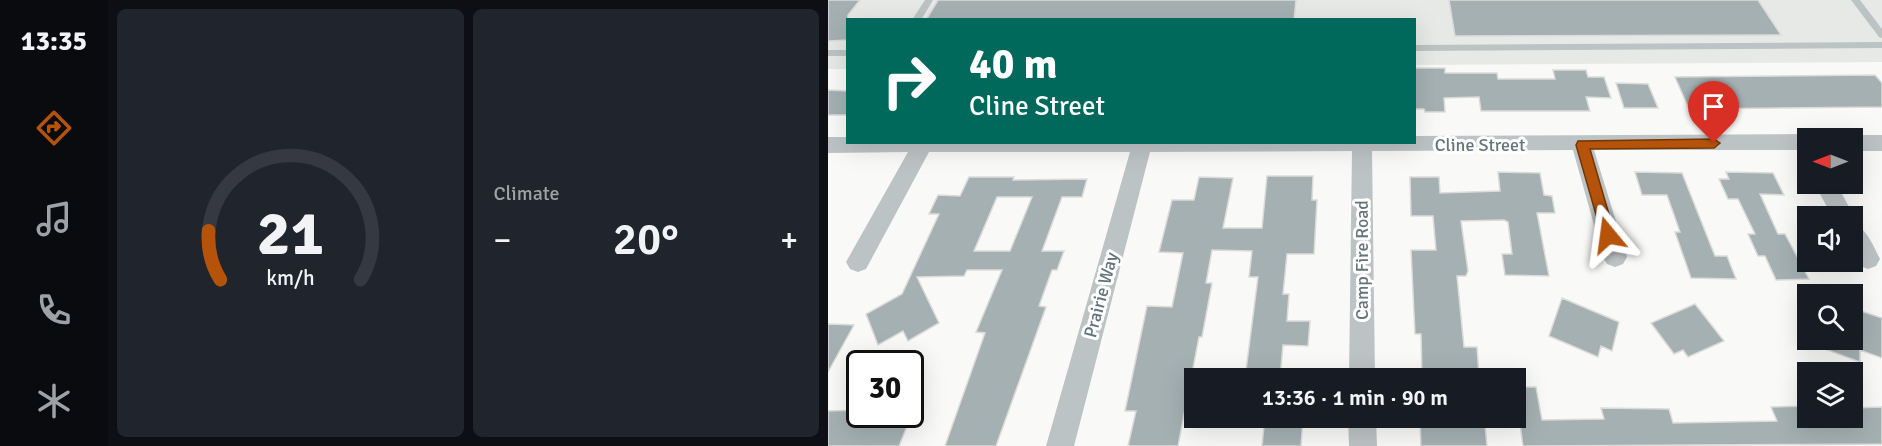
<!DOCTYPE html>
<meta charset="utf-8">
<style>
:root{--surface:#171b24;--page:#20242c;--text:#f1f3f6;--muted:#9ea1a6;--line:#363941;--accent:#b45309}
body{margin:0;font-family:Signika,sans-serif;background:var(--page);color:var(--text);height:100vh;display:flex;flex-direction:column;font-size:22px;white-space:nowrap}
*{box-sizing:border-box;margin:0}
p{font-size:20px;color:var(--muted)}
.icon{flex:none;width:33px;height:33px;fill:none;stroke:currentColor;stroke-width:2;stroke-linecap:round;stroke-linejoin:round}
.map{position:relative;flex:1;overflow:hidden}
.drawer{display:flex;flex-direction:column;gap:9px;padding:9px;background:#0d0f14;width:720px}
.drawer>*{flex:none}
.banner{position:absolute;left:18px;top:18px;width:570px;height:126px;border-radius:0px;box-shadow:0 6px 24px #0002;background:#00695c;color:#fff;overflow:hidden}
.needle{width:39px;rotate:270deg}
.controls{position:absolute;left:969px;top:128px;display:grid;gap:12px}
.controls a{display:grid;place-items:center;width:66px;height:66px;border-radius:0px;background:var(--surface);box-shadow:0 6px 24px #0002;font-size:30px}
.speed{position:absolute;left:18px;top:350px;display:flex;gap:12px;font-size:30px;font-weight:700;text-align:center}
.speed>*{display:grid;place-content:center;width:78px;height:78px;border-radius:50%;background:var(--surface);box-shadow:0 6px 24px #0002;line-height:1}
.speed .limit{border:3px solid #111;border-radius:9px;background:#fff;color:#111}
.pin{position:absolute;display:grid;place-items:center;width:51px;height:51px;color:#fff;margin:-62px -26px;border-radius:50% 50% 50% 0;rotate:-45deg;box-shadow:0 0 6px #0007}
.pin .icon{rotate:45deg}
.me{position:absolute;width:66px;margin:-33px;rotate:344deg;stroke-linejoin:round;filter:drop-shadow(0 0 4px #0008)}
.turn{display:flex;align-items:center;gap:21px;height:126px;padding:0 24px;font-size:27px}
.turn .icon{width:78px;height:78px;stroke-width:2.5}
.turn b{display:block;font-size:42px;line-height:51px}
.big{font-size:45px;font-weight:600;line-height:1.1}
.drawer .widget{flex:1;display:flex;flex-direction:column;justify-content:center;gap:9px;min-width:0;padding:0 21px;border-radius:9px;background:var(--page)}
.drawer .dial{align-items:center;gap:0}
.dial svg{height:156px;overflow:visible;fill:none;stroke:var(--line);stroke-width:7;stroke-linecap:round;text-anchor:middle}
.dial text{fill:var(--text);stroke:none}
.heat{display:flex;justify-content:space-between;align-items:center;font-size:33px;direction:ltr}
.drawer .tiles{flex:1;display:grid;gap:9px;grid-template-columns:repeat(2,1fr)}
.trip{position:absolute;left:356px;top:368px;width:342px;height:60px;border-radius:0px;background:var(--surface);box-shadow:0 6px 24px #0002;font-weight:600;line-height:60px;text-align:center}
main{display:flex;flex:1;min-height:0}
.tabs{display:flex;flex-direction:column;width:108px;justify-content:space-around;align-items:center;background:#090b0e;color:var(--muted)}
.tabs .icon{width:42px;height:42px}
.tabs .active{color:var(--accent)}
.tabs b{font-size:27px;color:var(--text)}
.map>svg:first-child{display:block}
.built{fill:#e7e9e7}
.building{fill:#a4b0b2;stroke:#dbdbd9;stroke-width:1.5;fill-rule:evenodd}
.lines{fill:none;stroke-linecap:round;stroke-linejoin:round}
.service{fill:#bcc3c4;fill-rule:evenodd}
.minor{fill:#bcc3c4;fill-rule:evenodd}
.route{fill:#b45309;stroke:#753606;stroke-width:1.5}
.labels{text-anchor:middle;stroke-width:6;stroke-linejoin:round;paint-order:stroke}
.street-label{font-size:18px;fill:#637579;stroke:#fff}
</style>
<main>
<nav class="tabs">
<b>13:35</b>
<svg class="icon active" aria-label="directions" viewBox="0 0 24 24"><path d="M12 3l9 9-9 9-9-9zM9 14v-3h6M13 9l2 2-2 2"/></svg>
<svg class="icon" aria-label="music" viewBox="0 0 24 24"><path d="M9 18V5l10-2v13"/><circle cx="6" cy="18" r="3"/><circle cx="16" cy="16" r="3"/></svg>
<svg class="icon" aria-label="phone" viewBox="0 0 24 24"><path d="M5 4h4l2 5-3 2q2 4 5 5l2-3 5 2v4C11 20 4 13 5 4z"/></svg>
<svg class="icon" aria-label="climate" viewBox="0 0 24 24"><path d="M12 3v18M4 7l16 10M4 17L20 7"/></svg>
</nav>
<section class="drawer">
<div class="tiles">
<div class="widget dial"><svg viewBox="0 0 100 80">
<path d="M14 69A42 42 0 1 1 86 69"/>
<path d="M14 69A42 42 0 0 1 8 44" stroke="#b45309"/>
<text x="50" y="56" font-size="32" font-weight="700">21</text>
<text x="50" y="72" font-size="11">km/h</text>
</svg></div>
<div class="widget"><p>Climate</p>
<div class="heat"><a>−</a><b class="big">20°</b><a>+</a></div>
</div>
</div>
</section>
<div class="map">
<svg width="1054" height="446" viewBox="0 0 1054 446">
<rect width="100%" height="100%" fill="#f9f9f7"/>
<path class="built" d="M0,0H1054V62L587,65L586,20H20L19,69H0Z"/>
<path class="building" d="M0,0H32L20,15V40L0,41Z
M110,0H468L466,20H98Z
M621,0H930L953,35L627,36Z
M586,68H617V73H669L670,79H727L725,70H758L760,77H776L783,98L758,97L762,111H653L651,97L616,98L617,112H597L596,109H586Z
M1047,75L1054,83V107L861,109L847,77Z
M788,83L820,84L830,108H796Z
M0,90L20,91V115H0Z
M670,172L712,173L716,195L724,196L727,213H709L721,276L677,275L674,254H684L680,222L676,220L633,221L640,271L638,276H629L636,347H649L651,376L594,378L593,334H587L583,250H608L605,216H583L582,177H611L612,193L672,191Z
M807,172L854,173L887,256H899L908,279L863,278L847,232H852L839,195H814Z
M898,172L945,173L956,195L932,194L950,234H957L981,279L948,280L937,256H930L920,234H927L910,199H900L891,179H901Z
M439,176H485L484,200H489L486,254H459L455,294H461L459,321H482L480,346L455,345L452,378H417L430,277H421L424,251L384,250L378,283H384L374,337H371L350,446H300L308,411H297L319,306L344,307L355,253L331,252L344,200H366L371,177L405,178L395,228H434Z
M141,177H186L185,180L259,179L254,197H234L214,251H236L229,270H224L211,306L218,307L168,446H117L157,333L148,332L174,270H139L136,276L89,277L111,323L80,341L75,331L50,345L38,314L74,294L111,214H101L110,195L132,196ZM169,197H204L182,251H146Z
M734,298L791,322L784,351L773,346L770,357L721,336Z
M867,304L896,341L860,357L855,350L846,354L823,323Z
M1024,308L1054,318V358L1032,350V362L975,341L1024,339Z
M0,324L26,325L0,372Z
M687,387H708L714,420L776,419L773,408L841,409L845,423L949,421L943,407L980,406V417H1031L1027,408L1054,407V444L695,446Z
M32,410V414H84L71,446H0V411Z
M437,417H475L473,446H434Z
M592,424L657,425L659,446H593Z"/>
<g class="lines">
<path class="service" d="M97,0H105L93,20H84Z
M1023,0H1032L1054,29V38L1051,37Z
M1054,42V48L586,51V45Z
M0,50H20V56H0Z"/>
<path class="minor" d="M980,134L988,138H980V150H766L799,257L795,264L787,267L779,264L775,257L745,150L544,151L547,378H521L524,151L322,152L246,446H218L302,152H101L38,269L30,272L22,269L18,262L80,152L0,153V137H20V142H586V136Z
M1024,135H1054V151H1024V138H1017Z
M986,183H1008L1026,216L1024,219V216H1004Z
M1024,223C1038,227 1046,247 1052,259L1048,266L1040,269L1032,266L1024,254Z
M520,417H548L549,446H521Z"/>
</g>
<path class="route" d="M886,139L892,143L886,148L762,149L787,235L785,239H775L748,145L750,141Z"/>
<g class="labels">
<g class="street-label">
<text x="652" y="151">Cline Street</text>
<text transform="translate(534 260) rotate(-90)" y="6">Camp Fire Road</text>
<text transform="translate(273 295) rotate(-75)" y="6">Prairie Way</text>
</g>
</g>
</svg>
<div class="controls">
<a><svg class="needle" viewBox="-14 -14 28 28"><path d="M0-13l5 13h-10z" fill="#e53935"/><path d="M0 13l5-13h-10z" fill="#9ea1a6"/></svg></a>
<a><svg class="icon" aria-label="sound" viewBox="0 0 24 24"><path d="M4 9h4l5-4v14l-5-4H4zM17 9q2 3 0 6"/></svg></a>
<a><svg class="icon" aria-label="search" viewBox="0 0 24 24"><circle cx="10" cy="10" r="6"/><path d="M15 15l6 6"/></svg></a>
<a><svg class="icon" aria-label="layers" viewBox="0 0 24 24"><path d="M12 4l9 5-9 5-9-5zM3 14l9 5 9-5"/></svg></a>
</div>
<div class="speed"><div class="limit">30</div></div>
<div class="pin" style="left:886px;top:143px;background:#d93025"><svg class="icon" aria-label="arrive" viewBox="0 0 24 24"><path d="M6 21V4h12l-3 4 3 4H6"/></svg></div>
<svg class="me" style="left:780px;top:235px" viewBox="-20 -20 40 40"><path d="M0-17L14 15 0 8-14 15z" fill="#b45309" stroke="#fff" stroke-width="4"/></svg>
<div class="trip">13:36 · 1 min · 90 m</div>
<div class="banner">
<div class="turn"><svg class="icon" aria-label="right" viewBox="0 0 24 24"><path d="M7 20v-9h11M14 6l5 5-5 5"/></svg><div><b>40 m</b>Cline Street</div></div>
</div>
</div>
</main>
